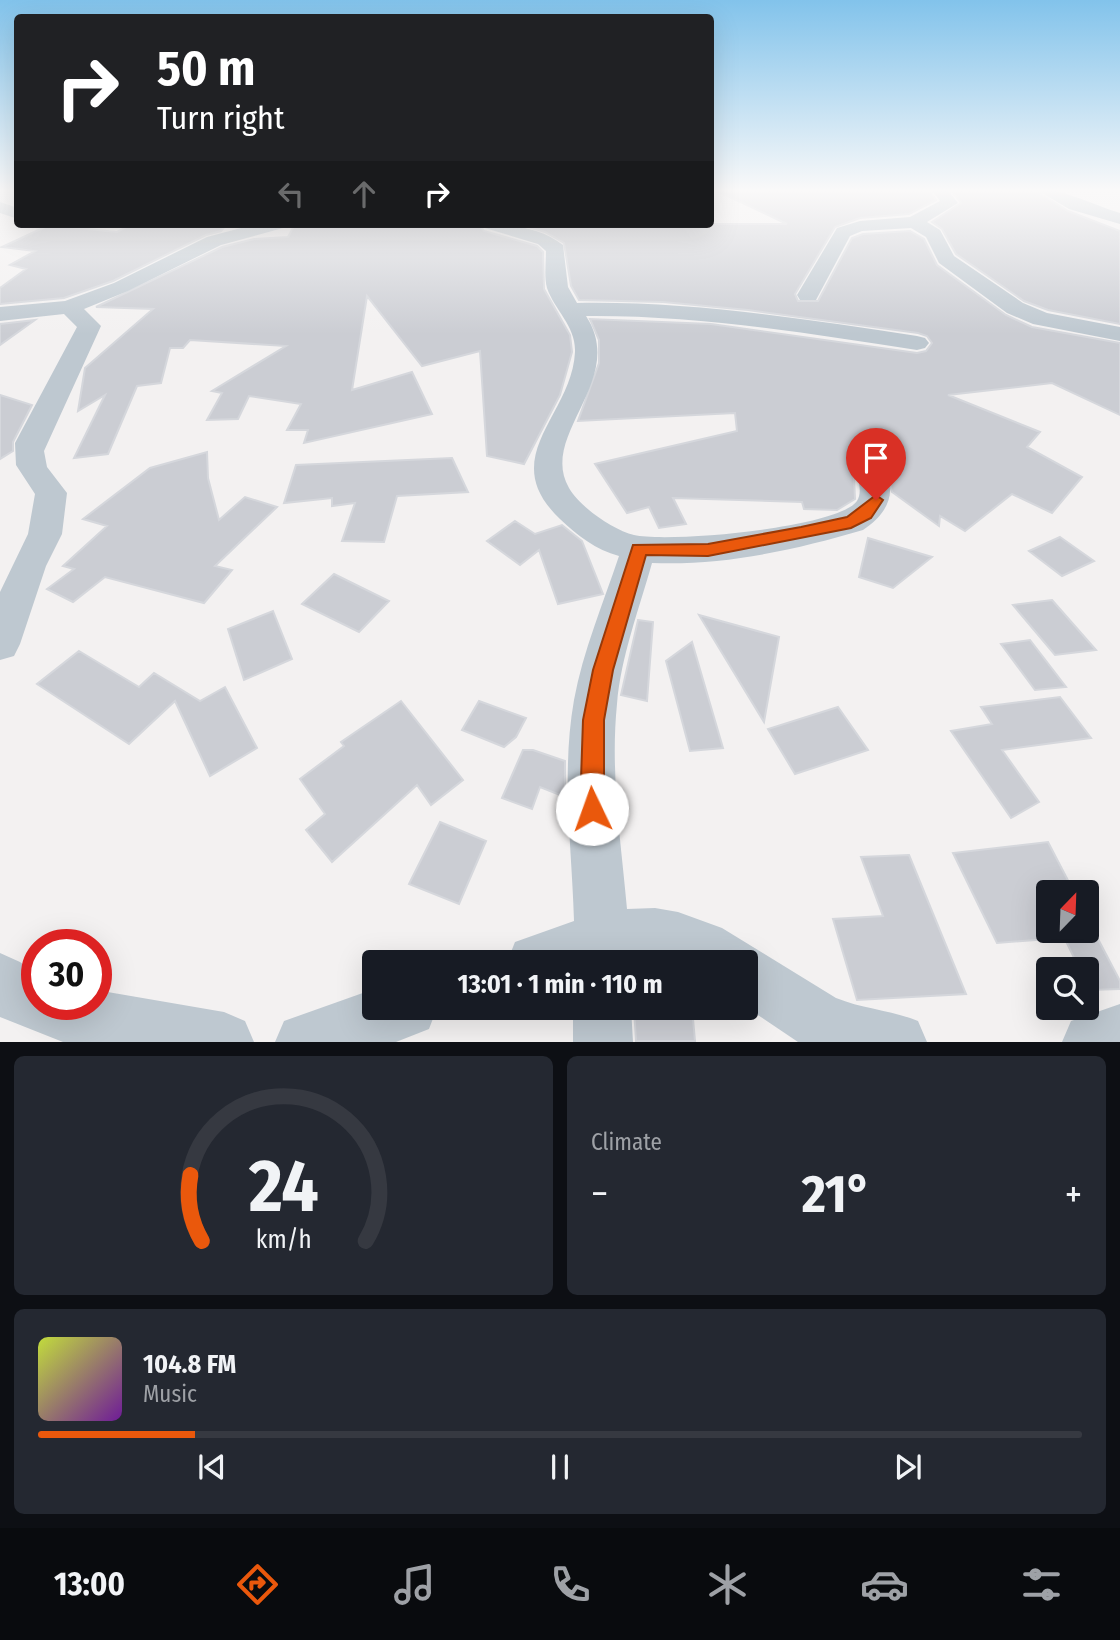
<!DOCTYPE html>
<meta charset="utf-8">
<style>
:root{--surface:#171b24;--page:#242831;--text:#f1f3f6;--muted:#9ea1a6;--line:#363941;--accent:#ea580c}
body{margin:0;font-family:"Fira Sans Condensed",sans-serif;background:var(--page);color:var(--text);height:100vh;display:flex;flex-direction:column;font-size:26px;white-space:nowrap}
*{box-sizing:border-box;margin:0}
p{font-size:23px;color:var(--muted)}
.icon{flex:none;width:38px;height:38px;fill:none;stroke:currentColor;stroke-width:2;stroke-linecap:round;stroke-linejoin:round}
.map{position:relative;height:1042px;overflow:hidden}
.side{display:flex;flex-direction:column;gap:14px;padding:14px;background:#0d0f14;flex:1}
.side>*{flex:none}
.hud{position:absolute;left:14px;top:14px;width:700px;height:214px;border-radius:7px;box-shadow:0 7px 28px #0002;background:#202124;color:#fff;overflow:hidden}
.needle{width:46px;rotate:23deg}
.buttons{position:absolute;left:1036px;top:880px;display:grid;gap:14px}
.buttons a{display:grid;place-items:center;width:63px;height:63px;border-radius:7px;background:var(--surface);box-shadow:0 7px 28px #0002;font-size:35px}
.speed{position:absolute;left:21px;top:929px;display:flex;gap:14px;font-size:35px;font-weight:700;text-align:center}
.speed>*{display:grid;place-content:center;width:91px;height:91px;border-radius:50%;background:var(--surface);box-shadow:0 7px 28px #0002;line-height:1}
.speed .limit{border:10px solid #d22;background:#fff;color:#111}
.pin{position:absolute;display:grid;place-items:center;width:60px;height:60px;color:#fff;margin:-72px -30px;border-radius:50% 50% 50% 0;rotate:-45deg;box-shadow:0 0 7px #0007}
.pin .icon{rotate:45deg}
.me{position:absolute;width:77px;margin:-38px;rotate:357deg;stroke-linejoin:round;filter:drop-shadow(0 0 5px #0008)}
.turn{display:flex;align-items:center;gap:24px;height:147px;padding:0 28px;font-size:32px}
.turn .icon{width:91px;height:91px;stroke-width:2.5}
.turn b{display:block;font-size:49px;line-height:60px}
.lanes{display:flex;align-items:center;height:66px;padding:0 28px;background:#0003;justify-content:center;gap:35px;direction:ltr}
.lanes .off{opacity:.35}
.big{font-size:52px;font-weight:700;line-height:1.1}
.side .card{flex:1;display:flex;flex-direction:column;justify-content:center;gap:10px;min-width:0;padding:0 24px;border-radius:10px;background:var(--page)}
.side .dial{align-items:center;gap:0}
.dial svg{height:182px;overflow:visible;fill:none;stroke:var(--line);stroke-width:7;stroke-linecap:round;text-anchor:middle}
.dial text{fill:var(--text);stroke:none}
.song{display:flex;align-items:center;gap:21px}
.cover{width:84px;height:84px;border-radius:10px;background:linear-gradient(135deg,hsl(70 70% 55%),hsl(280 70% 35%))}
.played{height:7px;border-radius:4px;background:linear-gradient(90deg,var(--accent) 15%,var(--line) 15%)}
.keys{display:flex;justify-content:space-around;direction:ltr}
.heat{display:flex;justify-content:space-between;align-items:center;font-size:38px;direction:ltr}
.side .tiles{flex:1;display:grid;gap:14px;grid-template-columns:1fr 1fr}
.card:last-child{grid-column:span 2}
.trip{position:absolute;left:362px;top:950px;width:396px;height:70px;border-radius:7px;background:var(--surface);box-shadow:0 7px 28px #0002;font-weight:700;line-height:70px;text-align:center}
.dock{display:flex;height:112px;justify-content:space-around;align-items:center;background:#090b0e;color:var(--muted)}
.dock .icon{width:49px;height:49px}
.dock .selected{color:var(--accent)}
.dock b{font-size:32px;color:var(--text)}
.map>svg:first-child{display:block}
.building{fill:#cbcdd3;stroke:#d5d7dc;stroke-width:2}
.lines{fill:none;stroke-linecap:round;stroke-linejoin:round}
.minor{fill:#bec8d0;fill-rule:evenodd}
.route{fill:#ea580c;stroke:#983908;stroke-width:2}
</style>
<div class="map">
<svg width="1120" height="1042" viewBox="0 0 1120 1042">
<rect width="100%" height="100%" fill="#f3f1f1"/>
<path class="building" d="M713,189H929L936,200L909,214L860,218L835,227L795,294L798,301H818L852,238L863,234L910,231L924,239L937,265L1006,315L1032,327L1120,343V415L1052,383L948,395L1040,432L1027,447L1082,477L1052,513L1012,494L965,531L940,516L939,526L892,492L885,467L873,462L859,467L854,476L855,499L837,510L804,509L802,502L673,498L686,524L659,528L649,507L627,513L595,464L737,431L735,413L578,421L599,363V340L590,319L711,324L917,353L926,351L932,343L927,336L918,333L748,310L663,302L579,300L571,286L564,243L545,232L518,224H787Z
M950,189H1033L1068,211L1120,231V324L1048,310L1024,301L956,254L942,229L932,222L961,203Z
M132,224H227L221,231L206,235L113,281L64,298L0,304V288L26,269L10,265L35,251L2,247L49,225L117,232Z
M295,224H479L484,231L537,246L543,252L544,289L570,335L572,352L560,395L524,464L487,456L480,351L422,366L367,296L352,390L412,372L432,414L304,443L308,430H287L301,404L249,396L238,419L207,420L222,393L212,391L286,346L190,340L183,348H170L161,383L137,386L108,454L74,458L105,395L78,411L85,368L153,309L96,307L222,247L254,239L288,237Z
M35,320L0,345V324Z
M0,395L32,405L13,442V451L0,459Z
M207,452L208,478L219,520L245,497L277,507L215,566L232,570L204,603L105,577L73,602L47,589L74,569L63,566L107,526L83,519L150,468Z
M452,458L468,492L397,496L384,542L342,541L355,503L332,506V498L284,503L296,465Z
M515,521L535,534L562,525L582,541L603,594L558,604L539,550L520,565L487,541Z
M1060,537L1094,561L1062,576L1029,551Z
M868,538L932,557L893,588L859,577Z
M334,574L389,601L359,632L302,604Z
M1052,600L1096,650L1055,655L1013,605Z
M273,611L292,659L244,680L228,629Z
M699,615L779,637L764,722Z
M638,620L653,622L647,701L621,695Z
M1030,640L1066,687L1035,690L1001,644Z
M692,642L723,748L690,751L666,661Z
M79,651L139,687L154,673L200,701L225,687L257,748L210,776L175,701L129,744L37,684Z
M1060,697L1091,738L1002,750L1039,802L1011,818L951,731L992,724L981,707Z
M401,701L463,780L431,805L417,785L332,862L306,830L325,814L300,779L344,746L341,742Z
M479,701L526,718L516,737L504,747L462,730Z
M838,707L868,750L795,774L768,729Z
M523,750H533L565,761V797L540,787L532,809L502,798Z
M440,822L486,841L459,904L409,884Z
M1048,842L1074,892H1048V939L997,943L953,853Z
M909,855L966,994L857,1000L833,919L883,916L861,857Z
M1087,918L1120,981V989L1090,990L1087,970H1080L1061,931H1087Z
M634,1008H692L695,1041H636Z"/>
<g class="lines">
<path class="minor" d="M931,189H947L958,203L927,222L940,230L954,256L1023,303L1047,313L1120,327V341L1033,324L1007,313L939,263L926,237L911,228L862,231L850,236L816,300H800L797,295L837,228L860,221L910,217L940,201Z
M1035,189C1059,187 1095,206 1120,213V224L1069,209Z
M0,202L18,208V219L0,213Z
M256,224H286L283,228L221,245L128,291L84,309L101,326L44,451L47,467L67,493L62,534L46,566L20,644L14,656L0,660V592L28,534L35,494L16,465L15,443L77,327L64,314L0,321V307L65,301L114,283L207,237Z
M482,224C510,224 540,227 563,245L568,287L577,303C692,301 803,319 917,336L925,338L929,343L925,348L917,350C807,333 698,315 586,316C628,380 538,435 569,488C580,507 613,530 634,535C668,543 838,528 857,501C862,493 859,483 857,475L861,468L872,465L883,468C899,493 886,515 863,530C795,550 723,566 652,563C639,610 621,656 617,704C610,773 621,841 627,909L655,908L678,912L722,928L836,998C863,1009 891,1010 918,1021L927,1042H798L746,1007V962H507L515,942L574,921C572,848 561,773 574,700C583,651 603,604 619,556C596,550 577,535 560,519C495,457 572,416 575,352C576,326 555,311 547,288C544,276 546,263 546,251L538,244L485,228Z
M0,953L20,962L37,975V1004H96V990L224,1012L245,1021L254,1042H63L0,1017Z
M374,989V1008H437L429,1029L396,1042H275L284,1021Z
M1120,1004V1042H1062L1071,1021Z
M573,1008H631L633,1042H573Z"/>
</g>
<linearGradient id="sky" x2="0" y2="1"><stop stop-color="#82c3eb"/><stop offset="0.57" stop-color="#faf9f9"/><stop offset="1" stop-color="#faf9f9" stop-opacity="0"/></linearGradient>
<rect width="1120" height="334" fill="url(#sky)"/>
<path class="route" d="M876,495L883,500L871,518L851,528L708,556L646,555L613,670L604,720V809L600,817L592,820L584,817L580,809L583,720L593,670L633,545L708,544L801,527L847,517Z"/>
</svg>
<div class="buttons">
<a><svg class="needle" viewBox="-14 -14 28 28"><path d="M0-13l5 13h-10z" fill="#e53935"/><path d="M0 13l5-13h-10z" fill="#9ea1a6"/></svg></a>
<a><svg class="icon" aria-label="search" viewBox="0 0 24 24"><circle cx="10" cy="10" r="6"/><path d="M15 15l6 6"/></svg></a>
</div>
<div class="speed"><div class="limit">30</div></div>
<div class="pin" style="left:876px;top:500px;background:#d93025"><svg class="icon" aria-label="arrive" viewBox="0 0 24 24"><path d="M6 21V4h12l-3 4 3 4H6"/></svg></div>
<svg class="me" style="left:592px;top:809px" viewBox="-20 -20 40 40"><circle r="19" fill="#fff"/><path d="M0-13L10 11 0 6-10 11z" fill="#ea580c"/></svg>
<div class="trip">13:01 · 1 min · 110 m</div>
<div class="hud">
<div class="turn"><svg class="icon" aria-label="right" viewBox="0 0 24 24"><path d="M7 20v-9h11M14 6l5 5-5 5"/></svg><div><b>50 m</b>Turn right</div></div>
<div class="lanes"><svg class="icon off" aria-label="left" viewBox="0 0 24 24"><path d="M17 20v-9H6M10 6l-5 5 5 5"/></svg><svg class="icon off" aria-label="ahead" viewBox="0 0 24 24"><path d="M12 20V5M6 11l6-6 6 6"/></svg><svg class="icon" aria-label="right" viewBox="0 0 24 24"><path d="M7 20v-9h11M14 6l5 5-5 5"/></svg></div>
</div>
</div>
<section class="side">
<div class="tiles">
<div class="card dial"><svg viewBox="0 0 100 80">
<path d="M14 69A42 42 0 1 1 86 69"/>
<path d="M14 69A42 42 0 0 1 9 40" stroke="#ea580c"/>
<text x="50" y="56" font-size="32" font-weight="700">24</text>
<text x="50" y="72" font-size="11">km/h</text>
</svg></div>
<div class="card"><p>Climate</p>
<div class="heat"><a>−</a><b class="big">21°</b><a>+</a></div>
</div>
<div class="card">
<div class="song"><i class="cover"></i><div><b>104.8 FM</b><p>Music</p></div></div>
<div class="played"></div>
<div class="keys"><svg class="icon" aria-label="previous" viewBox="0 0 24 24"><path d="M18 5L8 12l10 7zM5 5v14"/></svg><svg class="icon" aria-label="pause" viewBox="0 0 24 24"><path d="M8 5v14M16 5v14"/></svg><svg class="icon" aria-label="next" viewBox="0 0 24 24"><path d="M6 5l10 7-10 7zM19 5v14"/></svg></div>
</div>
</div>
</section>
<nav class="dock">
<b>13:00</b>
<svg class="icon selected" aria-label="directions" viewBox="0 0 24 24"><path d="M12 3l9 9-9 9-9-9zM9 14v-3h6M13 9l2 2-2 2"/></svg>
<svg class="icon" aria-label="music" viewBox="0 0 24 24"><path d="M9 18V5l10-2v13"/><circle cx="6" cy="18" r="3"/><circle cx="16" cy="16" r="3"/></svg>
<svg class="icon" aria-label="phone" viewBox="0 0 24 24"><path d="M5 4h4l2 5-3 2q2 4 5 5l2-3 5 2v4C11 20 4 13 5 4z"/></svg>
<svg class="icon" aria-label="climate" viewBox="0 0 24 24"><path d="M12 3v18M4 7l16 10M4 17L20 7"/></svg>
<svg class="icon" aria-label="car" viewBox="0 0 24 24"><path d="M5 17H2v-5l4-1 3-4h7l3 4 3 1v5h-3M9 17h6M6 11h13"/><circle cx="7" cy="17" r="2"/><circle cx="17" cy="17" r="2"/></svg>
<svg class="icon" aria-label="filters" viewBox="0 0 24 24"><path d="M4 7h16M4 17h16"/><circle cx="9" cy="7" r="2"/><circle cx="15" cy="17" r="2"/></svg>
</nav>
